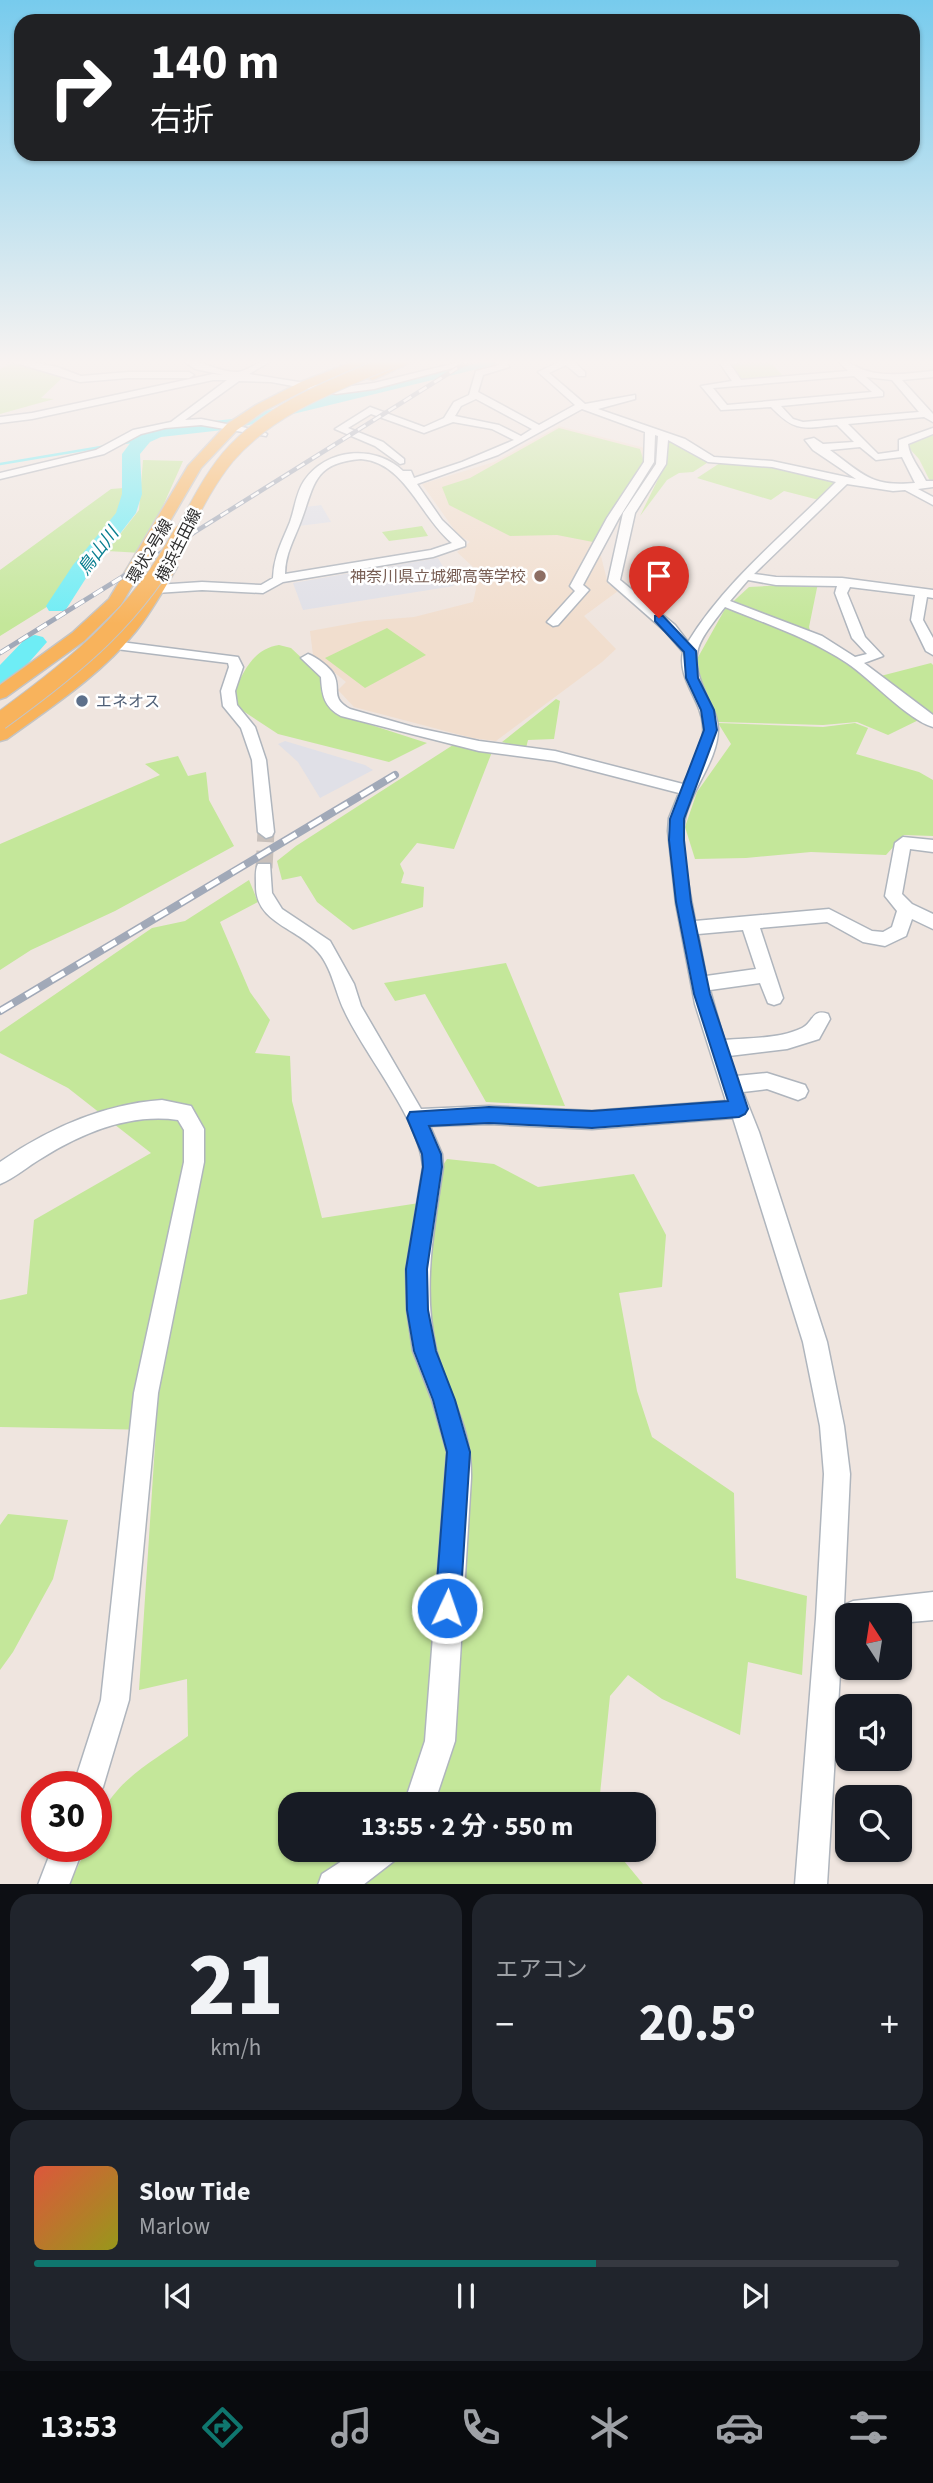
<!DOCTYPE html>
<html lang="ja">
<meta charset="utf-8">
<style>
:root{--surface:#171b24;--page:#20242c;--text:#f1f3f6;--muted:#9ea1a6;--line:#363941;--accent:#0f766e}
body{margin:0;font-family:"Source Sans 3","Noto Sans JP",sans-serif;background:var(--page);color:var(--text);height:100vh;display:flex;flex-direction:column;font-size:26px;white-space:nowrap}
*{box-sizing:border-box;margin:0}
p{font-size:23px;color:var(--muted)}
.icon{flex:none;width:38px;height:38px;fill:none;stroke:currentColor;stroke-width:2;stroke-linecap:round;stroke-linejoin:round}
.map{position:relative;height:1884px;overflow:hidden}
.details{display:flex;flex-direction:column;gap:10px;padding:10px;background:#0d0f14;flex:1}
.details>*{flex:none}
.top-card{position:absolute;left:14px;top:14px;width:906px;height:147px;border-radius:21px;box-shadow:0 2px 5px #0004;background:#202124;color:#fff;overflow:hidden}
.needle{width:46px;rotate:348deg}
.tools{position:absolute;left:835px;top:1603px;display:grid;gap:14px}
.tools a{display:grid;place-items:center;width:77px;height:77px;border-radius:14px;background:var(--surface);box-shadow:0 2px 5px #0004;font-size:35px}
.speed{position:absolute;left:21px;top:1771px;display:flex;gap:14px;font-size:35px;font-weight:700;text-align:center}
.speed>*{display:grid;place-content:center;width:91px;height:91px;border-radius:50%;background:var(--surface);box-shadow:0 2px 5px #0004;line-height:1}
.speed .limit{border:10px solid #d22;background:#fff;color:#111}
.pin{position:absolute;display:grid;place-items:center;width:60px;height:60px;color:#fff;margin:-72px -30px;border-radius:50% 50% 50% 0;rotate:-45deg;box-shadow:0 0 7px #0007}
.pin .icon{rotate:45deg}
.me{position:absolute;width:77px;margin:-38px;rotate:3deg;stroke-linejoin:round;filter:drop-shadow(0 0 5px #0008)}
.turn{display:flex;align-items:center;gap:24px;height:147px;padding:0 21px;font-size:32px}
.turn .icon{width:91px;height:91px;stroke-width:2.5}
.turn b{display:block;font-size:49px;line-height:60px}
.big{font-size:52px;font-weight:700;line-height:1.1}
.details .card{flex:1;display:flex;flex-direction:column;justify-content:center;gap:10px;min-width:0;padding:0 24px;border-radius:21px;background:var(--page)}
.details .dial{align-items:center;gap:0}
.dial b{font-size:91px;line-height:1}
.song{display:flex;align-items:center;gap:21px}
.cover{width:84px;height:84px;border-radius:10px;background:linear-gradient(135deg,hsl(10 70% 55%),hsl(60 70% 35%))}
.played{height:7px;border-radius:4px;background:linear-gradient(90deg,var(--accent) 65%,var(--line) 65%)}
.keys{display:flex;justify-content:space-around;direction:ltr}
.heat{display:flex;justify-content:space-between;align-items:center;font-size:38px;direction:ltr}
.details .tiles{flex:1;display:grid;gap:10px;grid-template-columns:1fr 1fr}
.card:last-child{grid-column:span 2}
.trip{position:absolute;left:278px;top:1792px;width:378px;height:70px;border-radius:21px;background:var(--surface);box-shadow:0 2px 5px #0004;font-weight:700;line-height:70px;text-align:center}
.menu{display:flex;height:112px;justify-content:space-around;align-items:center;background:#090b0e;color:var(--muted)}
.menu .icon{width:49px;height:49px}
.menu .on{color:var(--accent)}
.menu b{font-size:32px;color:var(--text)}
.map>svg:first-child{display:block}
.industrial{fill:#e0e0e7}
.education{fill:#f1dece}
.green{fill:#c4e79a}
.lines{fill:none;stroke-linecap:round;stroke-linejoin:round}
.stream{stroke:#6eedf5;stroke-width:2.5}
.river{fill:#6eedf5;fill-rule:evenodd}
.minor-tunnel{stroke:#c8c0bb;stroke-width:17;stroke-dasharray:17 9;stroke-linecap:butt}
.minor-casing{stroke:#afb5bd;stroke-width:3}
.major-casing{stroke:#c4c4c4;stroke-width:3}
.minor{fill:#fff;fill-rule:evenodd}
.major{fill:#f8b35c;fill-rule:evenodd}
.rail-far2-casing{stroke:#a1a9b8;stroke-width:4.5}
.rail-far1-casing{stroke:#a1a9b8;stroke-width:5}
.rail-casing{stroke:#a1a9b8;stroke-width:8}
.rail-far2{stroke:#fff;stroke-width:2.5;stroke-dasharray:9;stroke-linecap:butt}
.rail-far1{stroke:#fff;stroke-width:3.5;stroke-dasharray:11;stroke-linecap:butt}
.rail{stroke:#fff;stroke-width:5;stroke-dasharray:15;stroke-linecap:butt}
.major-bridge-far1-casing{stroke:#c4c4c4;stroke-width:15;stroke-linecap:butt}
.major-bridge-casing{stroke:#c4c4c4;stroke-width:19;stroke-linecap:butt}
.major-bridge-far1{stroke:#f8b35c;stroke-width:13}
.major-bridge{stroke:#f8b35c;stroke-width:17}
.route{fill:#1a73e8;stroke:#114b97;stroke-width:2}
.education-dot{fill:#8d6e63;stroke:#fff;stroke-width:2.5}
.service-dot{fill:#5c6f8a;stroke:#fff;stroke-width:2.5}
.labels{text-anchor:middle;stroke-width:5;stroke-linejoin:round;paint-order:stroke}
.far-street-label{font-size:16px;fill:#2d2d2d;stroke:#fff}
.far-education-label{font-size:16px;fill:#785e54;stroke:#fff;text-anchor:end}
.far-service-label{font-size:16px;fill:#4e5e75;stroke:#fff;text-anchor:start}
.far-water-label{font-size:18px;font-style:italic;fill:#087e90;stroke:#fff}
</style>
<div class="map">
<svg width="933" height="1885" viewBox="0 0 933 1885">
<rect width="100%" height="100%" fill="#efe5df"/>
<path class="industrial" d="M321,505L331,522L299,526L305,507Z
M438,558L454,586L303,610L293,583Z
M285,741L365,765L373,770L320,798L298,762L278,744Z"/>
<path class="education" d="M559,426L645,448L646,463L598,544L608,584L618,591L584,616L616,649L602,662L496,741L472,738L354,707L338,690L346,682L313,655L310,631L365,621L414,617L473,602L476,589L473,567L457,552L470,542L458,535L422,484L494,462Z"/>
<path class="green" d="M769,361L783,376L742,380L729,365Z
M12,363L61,373V379L41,398L54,399L0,414V369Z
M559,428L640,449L644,462L593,542L557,535L510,536L449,505L442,487L470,478Z
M933,435V483H931L919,459L908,447L915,439Z
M670,440L710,461L693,472L679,473L667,480L640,516L665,465L667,441Z
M143,460L183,461L142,553L107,551L139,510Z
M720,463L772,466L837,481L819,500L784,491L771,500L697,478Z
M124,488L123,509L112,530L87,554L58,600L0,636V570L111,489Z
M422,526L428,536L389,541L382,532Z
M818,583L809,627L813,641L869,679L931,663L933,665V713L888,735L857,722L823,725L718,722L701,679L697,659L725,609L749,587Z
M387,628L426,655L365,688L325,658Z
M279,645L291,648L323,678L321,691L334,713L427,743L389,762L278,734L237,707L234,691C245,670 253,649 279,645Z
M556,699L560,701L554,739L528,740L526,748L502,742Z
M718,723L823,727L855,723L868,728L856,754L919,772L933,780V836L904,835L886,855L811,852L746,858L695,859L685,827L697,792L731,744Z
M453,745L492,752L454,849L417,843L400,864L404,873L401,883L424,887L423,907L353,930L317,902L301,876L282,880L277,861L296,846Z
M178,756L188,776L206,772L209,800L234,846L115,911L31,950L0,970V844L160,775L145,764Z
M249,880L258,902L220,922L250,992L270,1020L255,1053L290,1056L292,1101L322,1218L419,1203L447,1159L494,1164L538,1187L634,1174L666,1235L662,1287L619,1293L637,1391L652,1437L734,1493L736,1578L807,1596L802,1675L748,1662L740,1735L662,1699L628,1675L610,1696L599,1804H290V1850H615L643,1884H69L88,1846H96C96,1789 147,1766 188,1736L187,1679L139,1690L156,1430L0,1427V1300L27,1294L34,1220L151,1153L68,1088L0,1053V1032L152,928L185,921Z
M506,963L565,1106L486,1102L425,994L395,1001L384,983Z
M8,1514L68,1520L53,1579L13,1652L0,1670V1525Z"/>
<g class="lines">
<path class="stream" d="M117,444L138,441
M0,464L107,446"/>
<path class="river" d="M476,360H504L502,363L232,429L161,437L150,442L140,454L142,494L136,513L88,575L65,611H49L46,606L73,565L116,513L122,494V454L137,434L157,427L232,419Z
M35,635L43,637L47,642L9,685L0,687V665L27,637Z"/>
<path class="minor-tunnel" d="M264,868L266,832"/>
<g class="minor-casing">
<path id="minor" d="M6,360H22L57,367L81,376L128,372H189L194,375L189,378H128L80,382Z
M183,360C201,360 218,372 237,372C248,371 258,360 273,360L249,374L336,388L374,383L468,360H483L374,389L336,394L271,382L239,381L185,420L201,419L262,431L267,434L266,436L201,425L165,428L141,434L104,454L0,479V473L96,450L133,430L171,422L227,380H213L32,419L0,423V417L32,413L213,374L224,375L195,369Z
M494,360H506L509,367L483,375L478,392L539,425L575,405L538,372L563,360H575L574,362L585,372V376H579L566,365L549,373L585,404L635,395V399L598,409L685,439L714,457L772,461L856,479L813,450L805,440L814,438L823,444L854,442L837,425C803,428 796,433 771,407L721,410L701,386L732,381L719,362L721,360H753L730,364L741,380L848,371L837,360H846C870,380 904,374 933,371V377L902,380L933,414V422L924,417L848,424L878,454L899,451V440L933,428V434L908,444C909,456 920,469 926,481H933V487L918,489L933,497V505L905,490L893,491L847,484L754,574L776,577L842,578L933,590V598L927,597L923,620L933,638V655L926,651L911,620L915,595L850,587L847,593L865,637L883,656L864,663L933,715V727C908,720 871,679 847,663C809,638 767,624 725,607C696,645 687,653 708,699C713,708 718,718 718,729C718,759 694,786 686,814C678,842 690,891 695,921L829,909L872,931L883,932L892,927L897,911L885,896L895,843L903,837L933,840V852L910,849L902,894L912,904L933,914V929L912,919L906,936L885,946L863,942L827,922L760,928L783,998L780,1003L774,1005L768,1003L760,983L710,990L724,1040C749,1038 779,1039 802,1028C813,1023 812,1008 828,1014L830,1019L819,1039L787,1049L729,1056L736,1076L767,1073L805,1085L808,1091L805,1097L798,1100L767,1089L743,1092L759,1132L827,1342L844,1426L850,1474L844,1605L853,1601L933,1592V1620L900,1623V1615H847V1626L843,1625L827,1885H795L816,1618L824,1474L820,1426L803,1342L733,1118L592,1129L489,1124L430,1126L442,1154L443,1167C434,1228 422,1287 436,1349C448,1396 472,1425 471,1478L455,1741L434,1804H404L425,1741L447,1452L432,1400L413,1351L407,1310L406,1270L423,1167C419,1118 365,1056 344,1010C335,991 332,968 318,952C298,928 255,923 256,885C256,877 255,870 258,864H270L272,893L282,909L330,941L354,984L361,1006L421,1109L489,1106L592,1111L726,1101L695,1004L676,904L668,831L669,818L679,793L555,761L479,751L341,716C324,707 322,695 321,677L301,658L308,654C316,657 331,668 334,675C341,690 330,698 350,709L413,727L479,741L555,751L683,784C692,767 705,746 703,726C702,701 677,679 683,652L665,631L608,581L623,513L656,464L658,436L655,435L654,462L619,518L583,585L589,590L558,625L553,626L547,622L575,591L570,586L607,518L644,462L645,432L582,409L498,455L417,484L442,520L465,542V546L433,557L283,582L263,593L202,590L156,593L150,589L156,585L202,582L261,585L273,578C274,555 282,542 290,522C295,508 296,493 304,481C326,448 375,444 403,471H411L414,478L462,462L514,440L492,429L453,422L424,433L371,414L348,428L383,442L404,459V463L400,464L375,446L335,429L370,407L424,427L444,418L454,402L469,395L476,371L499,365ZM854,376L872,392L727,405L713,388ZM866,377L892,380L919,412L803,422L793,419L781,406L883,396V392ZM476,399L532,429L521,436L499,425L455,416L461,406ZM668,440L708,462L772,467L836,482C785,534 727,579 688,642L675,625L620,580L635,513L666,464ZM860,447L876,460L902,457L915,483C871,487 864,475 830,450ZM361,459C405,462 421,518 452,543L431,550L285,574C285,554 294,540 301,521C315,484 313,463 361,459ZM748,580L776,585L837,586L835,593L852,638L867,654L855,657L822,636L730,601ZM743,930L756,969L706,976L698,934Z
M113,641L238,657L243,667L235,691L237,705L255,727L266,760L274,832L272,836L266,838L258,832L252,760L241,728L223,706L221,691L229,667L228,663L108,648L106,645Z
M162,1100L191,1106L204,1129V1162L158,1393L129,1700L103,1787L96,1799V1787H73L101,1700L134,1393L184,1162V1130L178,1120C130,1113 82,1133 42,1158C28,1166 15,1178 0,1184V1162C48,1129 103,1104 162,1100Z
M53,1846H84L69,1885H38Z
M359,1850H398L394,1861L363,1885H318L322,1874Z"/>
</g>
<g class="major-casing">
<path id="major" d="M357,360H373L309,388L264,411L237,430L201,468L121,605L84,641L6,697L0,699V685L72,633L109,599L188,466L227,424L256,405L301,382Z
M400,360H416L373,380L363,377Z
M169,562L177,567C164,589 152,611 136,631C101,675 51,707 7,739L0,741V726L70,675L107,643L135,610L163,564Z"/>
</g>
<use href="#minor" class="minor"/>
<use href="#major" class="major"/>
<g class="rail-far2-casing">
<path id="rail-far2" d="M190,535L470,360"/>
</g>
<g class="rail-far1-casing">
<path id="rail-far1" d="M0,653L193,533"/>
</g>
<g class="rail-casing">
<path id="rail" d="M0,1011L395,775"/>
</g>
<use href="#rail-far2" class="rail-far2"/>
<use href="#rail-far1" class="rail-far1"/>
<use href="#rail" class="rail"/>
<g class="major-bridge-far1-casing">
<path id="major-bridge-far1" d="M181,535C195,508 209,480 228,457C271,407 335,385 394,360"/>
</g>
<g class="major-bridge-casing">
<path id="major-bridge" d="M0,721C76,666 137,617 182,533"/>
</g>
<use href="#major-bridge-far1" class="major-bridge-far1"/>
<use href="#major-bridge" class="major-bridge"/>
</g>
<linearGradient id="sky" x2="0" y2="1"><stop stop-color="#77cbed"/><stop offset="0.58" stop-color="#f8f3f1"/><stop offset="1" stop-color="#f8f3f1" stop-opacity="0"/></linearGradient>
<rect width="933" height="624" fill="url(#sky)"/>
<path class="route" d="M655,616H663L696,651L698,678L714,710L717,730L684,819V840L691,902L710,994L748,1109L745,1114L739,1117L592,1128L489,1123L429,1126L441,1154L442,1167L427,1269L428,1310L436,1351L455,1400L470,1452L460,1608L456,1617L447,1620L439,1617L435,1608L447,1452L433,1400L414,1351L407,1310L406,1269L423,1167L422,1154L407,1118L410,1112L489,1107L592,1111L728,1101L694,994L676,902L669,840L670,819L704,730L701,710L686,678L684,652L655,621Z"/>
<circle class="education-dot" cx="540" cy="576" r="7"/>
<circle class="service-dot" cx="82" cy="701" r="7"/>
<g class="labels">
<g class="far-street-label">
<text transform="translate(178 545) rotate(-63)" y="6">横浜生田線</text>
<text transform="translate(149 551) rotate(-59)" y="6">環状2号線</text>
</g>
<g class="far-education-label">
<text x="526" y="582">神奈川県立城郷高等学校</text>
</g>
<g class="far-service-label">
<text x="96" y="707">エネオス</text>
</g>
<g class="far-water-label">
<text transform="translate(98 551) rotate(-53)" y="6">鳥山川</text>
</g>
</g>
</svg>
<div class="tools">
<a><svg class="needle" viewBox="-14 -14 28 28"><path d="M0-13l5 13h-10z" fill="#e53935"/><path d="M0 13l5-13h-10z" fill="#9ea1a6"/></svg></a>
<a><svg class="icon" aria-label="sound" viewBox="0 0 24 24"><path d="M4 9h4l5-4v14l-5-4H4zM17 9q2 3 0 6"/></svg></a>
<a><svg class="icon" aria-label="search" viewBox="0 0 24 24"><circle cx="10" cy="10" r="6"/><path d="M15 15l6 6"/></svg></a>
</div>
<div class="speed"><div class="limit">30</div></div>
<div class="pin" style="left:659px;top:618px;background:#d93025"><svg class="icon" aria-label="arrive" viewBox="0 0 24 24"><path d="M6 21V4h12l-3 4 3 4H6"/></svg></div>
<svg class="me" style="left:447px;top:1608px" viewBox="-20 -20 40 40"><circle r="17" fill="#1a73e8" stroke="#fff" stroke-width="3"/><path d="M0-11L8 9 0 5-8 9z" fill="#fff"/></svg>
<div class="trip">13:55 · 2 分 · 550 m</div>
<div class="top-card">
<div class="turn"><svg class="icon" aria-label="right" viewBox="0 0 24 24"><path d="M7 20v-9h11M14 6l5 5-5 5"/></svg><div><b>140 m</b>右折</div></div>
</div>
</div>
<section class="details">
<div class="tiles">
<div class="card dial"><b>21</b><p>km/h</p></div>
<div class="card"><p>エアコン</p>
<div class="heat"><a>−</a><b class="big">20.5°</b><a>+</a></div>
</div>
<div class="card">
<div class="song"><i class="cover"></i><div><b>Slow Tide</b><p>Marlow</p></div></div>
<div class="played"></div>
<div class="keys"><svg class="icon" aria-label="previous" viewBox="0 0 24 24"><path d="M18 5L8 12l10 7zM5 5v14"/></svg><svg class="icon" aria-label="pause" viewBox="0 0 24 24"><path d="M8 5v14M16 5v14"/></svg><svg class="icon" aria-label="next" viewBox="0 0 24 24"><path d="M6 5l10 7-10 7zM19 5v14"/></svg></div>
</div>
</div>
</section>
<nav class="menu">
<b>13:53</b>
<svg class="icon on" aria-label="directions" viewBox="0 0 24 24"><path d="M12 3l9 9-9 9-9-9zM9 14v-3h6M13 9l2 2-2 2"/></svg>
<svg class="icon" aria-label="music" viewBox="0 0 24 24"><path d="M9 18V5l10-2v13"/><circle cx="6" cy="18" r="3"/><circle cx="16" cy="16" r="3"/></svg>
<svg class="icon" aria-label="phone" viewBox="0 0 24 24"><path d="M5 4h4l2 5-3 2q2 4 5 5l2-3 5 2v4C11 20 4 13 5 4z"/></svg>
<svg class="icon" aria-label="climate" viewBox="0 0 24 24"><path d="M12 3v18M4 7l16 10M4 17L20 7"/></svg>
<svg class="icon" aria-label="car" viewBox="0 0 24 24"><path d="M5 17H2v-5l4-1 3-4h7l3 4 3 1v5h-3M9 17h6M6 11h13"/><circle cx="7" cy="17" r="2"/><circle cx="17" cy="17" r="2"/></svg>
<svg class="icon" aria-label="filters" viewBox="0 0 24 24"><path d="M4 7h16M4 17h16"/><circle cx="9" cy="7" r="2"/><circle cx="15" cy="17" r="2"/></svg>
</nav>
